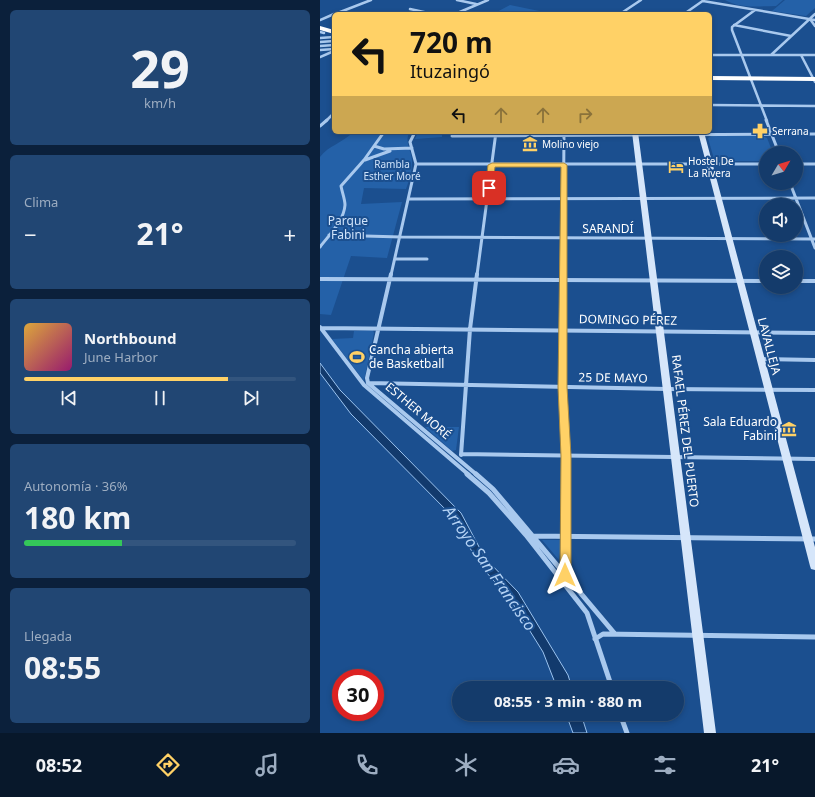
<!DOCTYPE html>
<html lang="es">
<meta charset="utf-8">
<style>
:root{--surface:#143b6b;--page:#214673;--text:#f1f3f6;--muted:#9dadc1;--line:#33557e;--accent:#ffd166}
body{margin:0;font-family:"Noto Sans",sans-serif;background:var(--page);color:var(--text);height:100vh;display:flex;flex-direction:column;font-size:15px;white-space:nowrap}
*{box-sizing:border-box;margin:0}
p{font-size:13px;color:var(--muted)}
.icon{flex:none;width:22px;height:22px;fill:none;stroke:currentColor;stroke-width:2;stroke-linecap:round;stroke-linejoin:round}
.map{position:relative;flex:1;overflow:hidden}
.details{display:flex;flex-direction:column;gap:10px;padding:10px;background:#0b203b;width:320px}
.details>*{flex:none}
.banner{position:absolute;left:12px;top:12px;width:380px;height:122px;border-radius:6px;box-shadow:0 2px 6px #0003,0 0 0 1px var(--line);background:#ffd166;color:#111;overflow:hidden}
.needle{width:26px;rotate:52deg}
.buttons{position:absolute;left:439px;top:146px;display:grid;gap:8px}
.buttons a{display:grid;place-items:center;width:44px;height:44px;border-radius:50%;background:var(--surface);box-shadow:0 2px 6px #0003,0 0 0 1px var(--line);font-size:20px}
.speed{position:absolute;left:12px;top:669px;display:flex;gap:8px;font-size:20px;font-weight:700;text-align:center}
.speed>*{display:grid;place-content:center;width:52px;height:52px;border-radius:50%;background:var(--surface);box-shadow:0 2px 6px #0003,0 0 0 1px var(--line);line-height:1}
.speed .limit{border:6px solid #d22;background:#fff;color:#111}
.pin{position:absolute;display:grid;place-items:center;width:34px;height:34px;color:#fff;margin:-17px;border-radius:8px;box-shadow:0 2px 6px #0006}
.me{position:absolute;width:44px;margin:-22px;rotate:0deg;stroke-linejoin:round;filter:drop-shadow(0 0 3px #0008)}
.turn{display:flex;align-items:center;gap:14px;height:84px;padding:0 12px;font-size:18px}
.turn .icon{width:52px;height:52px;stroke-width:2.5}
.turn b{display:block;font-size:28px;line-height:34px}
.lanes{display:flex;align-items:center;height:38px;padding:0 12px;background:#0003;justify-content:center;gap:20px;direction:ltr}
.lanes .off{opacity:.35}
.big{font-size:30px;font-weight:700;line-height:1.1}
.details .card{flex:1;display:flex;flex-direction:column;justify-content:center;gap:6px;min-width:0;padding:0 14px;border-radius:6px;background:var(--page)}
.details .dial{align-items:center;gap:0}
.dial b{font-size:52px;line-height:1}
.song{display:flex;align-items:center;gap:12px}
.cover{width:48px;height:48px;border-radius:6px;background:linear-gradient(135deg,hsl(40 70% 55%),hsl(320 70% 35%))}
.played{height:4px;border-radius:2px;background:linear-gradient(90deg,var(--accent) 75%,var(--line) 75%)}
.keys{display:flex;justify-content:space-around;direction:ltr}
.heat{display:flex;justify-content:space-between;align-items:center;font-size:22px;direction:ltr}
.charge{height:6px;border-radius:3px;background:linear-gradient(90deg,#34c759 36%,var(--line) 0)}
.trip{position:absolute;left:132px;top:681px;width:232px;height:40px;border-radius:20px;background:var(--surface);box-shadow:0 2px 6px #0003,0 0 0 1px var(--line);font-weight:700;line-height:40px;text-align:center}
.dock{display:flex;height:64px;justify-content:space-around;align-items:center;background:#08182b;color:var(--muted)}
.dock .icon{width:28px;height:28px}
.dock .on{color:var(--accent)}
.dock b{font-size:18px;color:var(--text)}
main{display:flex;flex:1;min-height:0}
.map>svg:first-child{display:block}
.green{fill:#2461a8}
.water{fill:#123a6d;stroke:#9cc4f0}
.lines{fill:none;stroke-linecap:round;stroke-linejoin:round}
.street-far3{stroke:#a9c9ee;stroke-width:2.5}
.street-far2{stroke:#a9c9ee;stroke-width:3}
.street-far1{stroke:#a9c9ee;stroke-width:4}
.street{stroke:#a9c9ee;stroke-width:5}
.secondary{fill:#d6e6fa;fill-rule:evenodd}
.highway{fill:#fff;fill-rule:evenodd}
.route{fill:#ffd166;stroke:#a68842}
.labels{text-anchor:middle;stroke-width:4;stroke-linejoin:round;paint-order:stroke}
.far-poi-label{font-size:10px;fill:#fff;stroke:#1b4f8f;text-anchor:start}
.far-park-label{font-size:10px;fill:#cfe3fa;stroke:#1b4f8f}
.park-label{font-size:12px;fill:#cfe3fa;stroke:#1b4f8f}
.street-label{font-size:12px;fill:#fff;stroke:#1b4f8f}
.poi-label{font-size:12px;fill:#fff;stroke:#1b4f8f;text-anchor:start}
.near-water-label{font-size:16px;font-style:italic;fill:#b5d3f5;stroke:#1b4f8f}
</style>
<main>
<section class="details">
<div class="card dial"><b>29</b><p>km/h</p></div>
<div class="card"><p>Clima</p>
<div class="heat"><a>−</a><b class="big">21°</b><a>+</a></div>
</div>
<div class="card">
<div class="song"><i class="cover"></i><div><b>Northbound</b><p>June Harbor</p></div></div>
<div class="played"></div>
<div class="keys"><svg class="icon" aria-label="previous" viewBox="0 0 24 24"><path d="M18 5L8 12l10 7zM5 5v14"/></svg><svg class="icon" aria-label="pause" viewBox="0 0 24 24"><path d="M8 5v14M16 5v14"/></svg><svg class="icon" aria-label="next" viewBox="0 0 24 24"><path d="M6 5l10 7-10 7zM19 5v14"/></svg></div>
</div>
<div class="card"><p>Autonomía · 36%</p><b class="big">180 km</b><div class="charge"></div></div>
<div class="card"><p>Llegada</p><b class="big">08:55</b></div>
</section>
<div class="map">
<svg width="495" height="733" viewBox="0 0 495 733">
<rect width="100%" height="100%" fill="#1b4f8f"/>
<path class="green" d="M405,0H463L456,6C439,6 421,9 405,0Z
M465,0H495V8L486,16L452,11Z
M190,5L229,13L173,14Z
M33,132H90C83,141 93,153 92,163C92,172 89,181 86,189L44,188L41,204L82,202L67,258L31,256L11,315L0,314V157C9,145 23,143 33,132Z
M98,132H122V137L95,139Z
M391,136H442L447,138L453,153H446V161H398L394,159L388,138Z
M53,330L54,333L44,381L12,339L33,338L34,331Z
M105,427H139L136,450L132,451Z
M222,540H241L239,560Z"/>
<path class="water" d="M0,363L20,390L141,513L165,558L198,592L248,675L252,688H237L223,652L190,599L159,564L132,516L31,414L0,373Z
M246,714H261L267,733H253Z"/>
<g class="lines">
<path class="street-far3" d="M137,0L156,4
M383,1L495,20
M90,9L113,14
M435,10L412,27V30L447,121
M15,14L51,0
M135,14L168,0
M263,14H272
M300,14L321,0
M364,14L384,0
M490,19L495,26
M0,20L14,14
M414,25L471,36
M0,32L4,33
M0,38L14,37
M0,42L14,41
M0,46L14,45
M0,50L14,49
M390,55H495
M451,55L495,14
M481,55L495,82
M0,57L14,51
M390,105L495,106
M6,121L14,113"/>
<path class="street-far2" d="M446,120L459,153
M0,126L7,120
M132,136L495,134
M54,146L64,149L92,148
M45,160L70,151
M96,164H446
M476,164H495
M470,183L495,248
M89,199L495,198
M9,235L81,237L495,239
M0,247C9,235 24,221 25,205C25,199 22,192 21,186L44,160L64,132
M75,259H107
M71,275L96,164L90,142L95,132
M157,275L176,132
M243,275L244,132"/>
<path class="street-far1" d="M71,274L47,378L48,383L157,475
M243,274V387L246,475
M0,279L446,281
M476,281H495
M0,327L44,385L149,475
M1,328L495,333
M440,359L495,360
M48,383L347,389L495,390
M141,454L495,459
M141,455L150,329L157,274"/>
<path class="street" d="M147,474L169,493L206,535L267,613L292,688
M156,474L173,489L295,634
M212,536L495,539
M245,575L246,474
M275,639L283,634L495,637
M300,714L307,733"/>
<path class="secondary" d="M312,132H318L396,733H384Z
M378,132H384L495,547V570L491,569L490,566Z"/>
<path class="highway" d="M0,26L14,30V34L0,30Z
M390,76L495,77V81L390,80Z"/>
</g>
<path class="route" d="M172,163H244L247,165V387L251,456V575L249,578L245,580L241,578L240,575L241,456L238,387L241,167H175L172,188L169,190L165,188L168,165Z"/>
<defs>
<g id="pharmacy-bare" transform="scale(1.2)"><path d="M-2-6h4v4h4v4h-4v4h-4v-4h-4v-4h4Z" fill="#ffd166" stroke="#1b4f8f" stroke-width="2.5" paint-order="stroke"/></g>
<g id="museum-bare" transform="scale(1.2)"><path d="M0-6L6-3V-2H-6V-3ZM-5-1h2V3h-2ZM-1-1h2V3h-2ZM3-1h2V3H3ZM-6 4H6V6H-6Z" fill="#ffd166" stroke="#1b4f8f" stroke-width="2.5" paint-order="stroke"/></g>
<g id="hotel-bare" transform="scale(1.2)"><path d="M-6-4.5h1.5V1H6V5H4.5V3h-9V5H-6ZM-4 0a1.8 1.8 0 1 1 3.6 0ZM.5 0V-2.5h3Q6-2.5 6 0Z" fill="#ffd166" stroke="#1b4f8f" stroke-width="2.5" paint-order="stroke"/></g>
<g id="stadium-bare" transform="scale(1.2)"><path d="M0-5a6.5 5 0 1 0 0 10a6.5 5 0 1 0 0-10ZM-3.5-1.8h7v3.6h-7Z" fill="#ffd166" stroke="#1b4f8f" stroke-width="2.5" paint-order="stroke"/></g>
</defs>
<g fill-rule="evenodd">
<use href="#pharmacy-bare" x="440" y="131"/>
<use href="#museum-bare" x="210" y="144"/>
<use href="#hotel-bare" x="356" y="167"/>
<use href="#stadium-bare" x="37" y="357"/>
<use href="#museum-bare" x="469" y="429"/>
</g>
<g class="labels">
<g class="far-poi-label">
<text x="452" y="135">Serrana</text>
<text x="222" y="148">Molino viejo</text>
<text x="368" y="165">Hostel De<tspan x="368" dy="12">La Rivera</tspan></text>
</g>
<g class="far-park-label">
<text x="72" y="168">Rambla<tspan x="72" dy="12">Esther Moré</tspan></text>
</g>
<g class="park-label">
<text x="28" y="225">Parque<tspan x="28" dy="14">Fabini</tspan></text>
</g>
<g class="street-label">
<text x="288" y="233">SARANDÍ</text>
<text transform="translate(308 320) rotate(1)" y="4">DOMINGO PÉREZ</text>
<text transform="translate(449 346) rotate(75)" y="4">LAVALLEJA</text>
<text transform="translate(293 378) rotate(1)" y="4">25 DE MAYO</text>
<text transform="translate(98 411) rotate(40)" y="4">ESTHER MORÉ</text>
<text transform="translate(365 431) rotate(83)" y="4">RAFAEL PÉREZ DEL PUERTO</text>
</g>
<g class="poi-label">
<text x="49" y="354">Cancha abierta<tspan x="49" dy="14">de Basketball</tspan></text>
<text x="457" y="426" text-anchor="end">Sala Eduardo<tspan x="457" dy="14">Fabini</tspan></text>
</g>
<g class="near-water-label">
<text transform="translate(170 568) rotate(55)" y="6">Arroyo San Francisco</text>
</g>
</g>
</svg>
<div class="buttons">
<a><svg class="needle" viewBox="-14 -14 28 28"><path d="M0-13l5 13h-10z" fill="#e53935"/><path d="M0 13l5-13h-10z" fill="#9dadc1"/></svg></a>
<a><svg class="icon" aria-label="sound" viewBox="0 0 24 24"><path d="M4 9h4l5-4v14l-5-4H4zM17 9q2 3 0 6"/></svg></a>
<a><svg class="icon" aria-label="layers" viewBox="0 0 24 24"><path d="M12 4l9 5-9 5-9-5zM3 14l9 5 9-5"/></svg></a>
</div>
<div class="speed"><div class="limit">30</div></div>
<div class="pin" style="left:169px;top:188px;background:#d93025"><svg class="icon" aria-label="arrive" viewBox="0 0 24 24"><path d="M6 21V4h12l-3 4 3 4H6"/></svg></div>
<svg class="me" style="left:245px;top:575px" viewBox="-20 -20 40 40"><path d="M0-17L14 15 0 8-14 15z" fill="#ffd166" stroke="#fff" stroke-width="4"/></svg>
<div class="trip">08:55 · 3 min · 880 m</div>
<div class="banner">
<div class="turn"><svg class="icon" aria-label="left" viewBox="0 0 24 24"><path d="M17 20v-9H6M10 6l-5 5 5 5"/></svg><div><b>720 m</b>Ituzaingó</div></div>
<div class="lanes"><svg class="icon" aria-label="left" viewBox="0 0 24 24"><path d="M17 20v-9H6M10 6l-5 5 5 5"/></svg><svg class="icon off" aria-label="ahead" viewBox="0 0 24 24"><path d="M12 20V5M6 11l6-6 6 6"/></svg><svg class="icon off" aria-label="ahead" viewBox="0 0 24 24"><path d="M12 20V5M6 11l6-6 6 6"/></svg><svg class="icon off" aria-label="right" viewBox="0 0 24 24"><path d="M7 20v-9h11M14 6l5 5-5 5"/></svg></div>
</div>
</div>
</main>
<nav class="dock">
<b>08:52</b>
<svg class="icon on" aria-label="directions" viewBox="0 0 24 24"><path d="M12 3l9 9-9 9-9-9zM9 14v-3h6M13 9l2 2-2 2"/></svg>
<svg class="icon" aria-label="music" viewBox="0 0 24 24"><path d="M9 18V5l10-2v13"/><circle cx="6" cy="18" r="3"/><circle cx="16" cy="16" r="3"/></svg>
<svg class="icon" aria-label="phone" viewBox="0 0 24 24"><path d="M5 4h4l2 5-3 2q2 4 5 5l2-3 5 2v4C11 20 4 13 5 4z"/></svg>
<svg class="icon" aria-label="climate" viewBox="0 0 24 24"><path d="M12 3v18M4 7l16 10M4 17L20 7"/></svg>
<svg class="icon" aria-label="car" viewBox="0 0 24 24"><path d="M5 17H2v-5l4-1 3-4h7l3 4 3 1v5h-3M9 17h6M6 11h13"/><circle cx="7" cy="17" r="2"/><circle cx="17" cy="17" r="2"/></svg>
<svg class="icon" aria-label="filters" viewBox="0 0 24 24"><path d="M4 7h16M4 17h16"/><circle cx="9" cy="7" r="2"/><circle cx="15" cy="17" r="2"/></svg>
<b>21°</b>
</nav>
